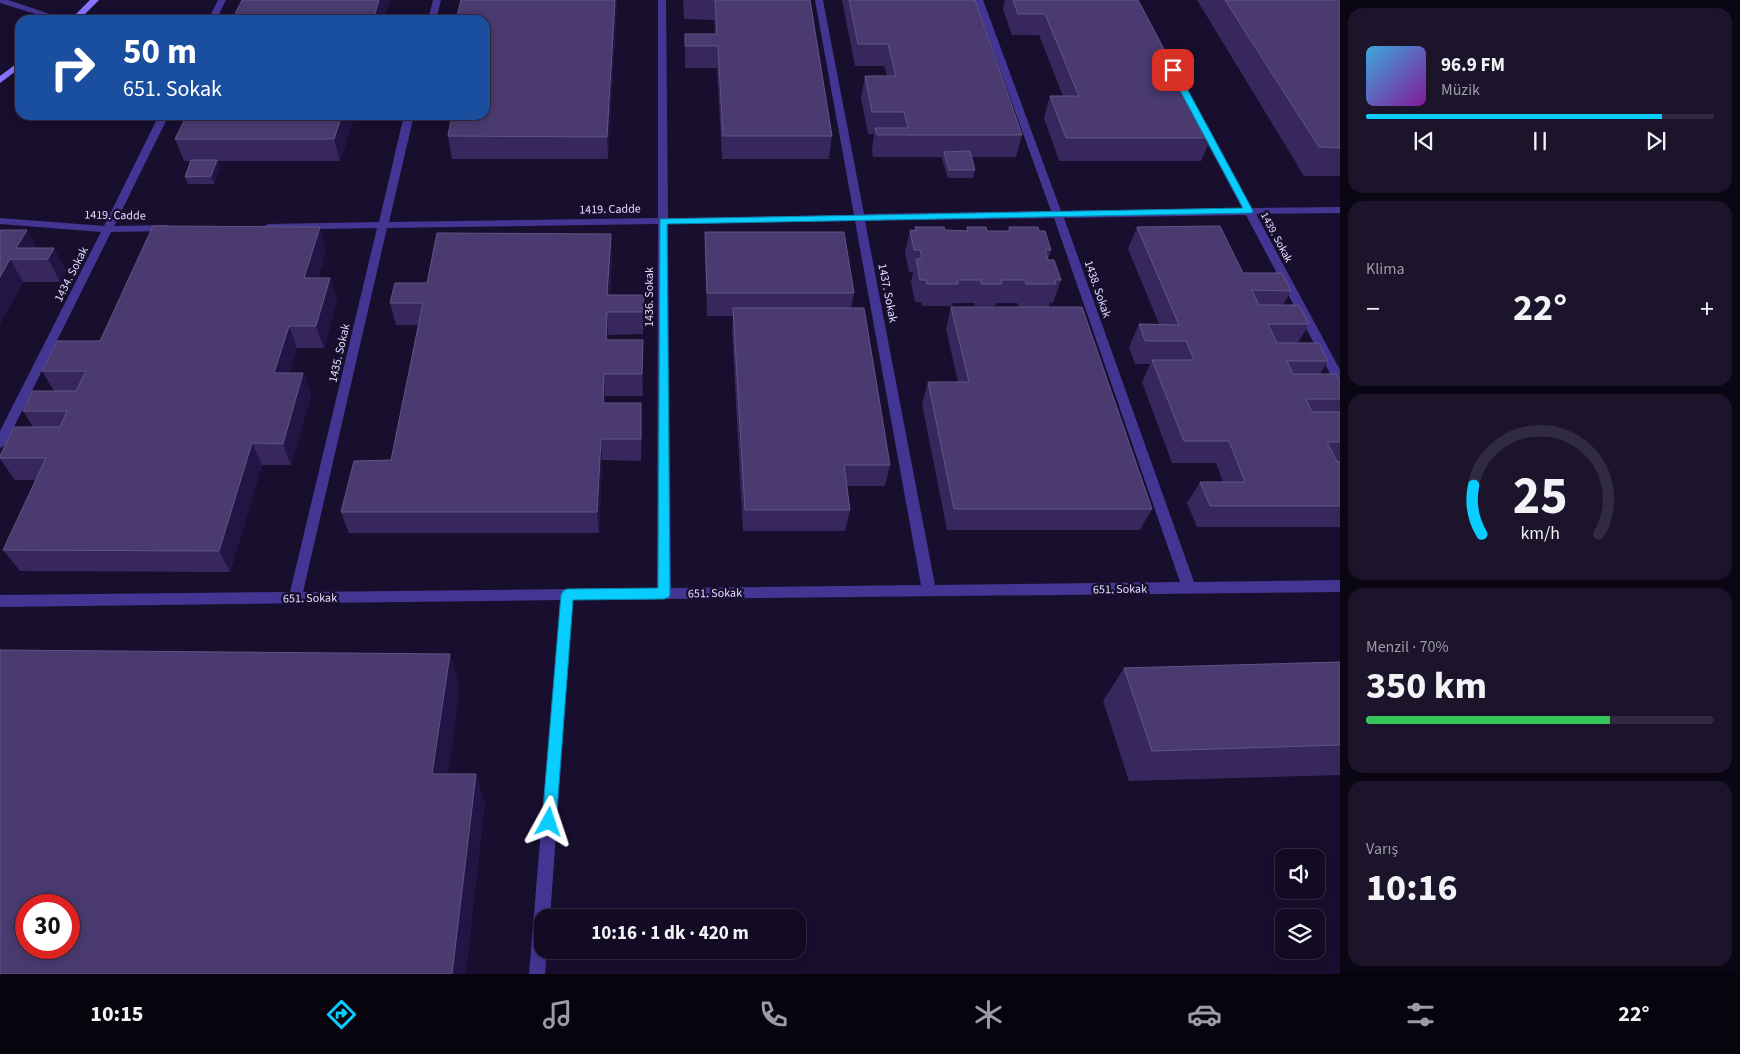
<!DOCTYPE html>
<html lang="tr">
<meta charset="utf-8">
<style>
:root{--surface:#120b23;--page:#1b142b;--text:#f1f3f6;--muted:#9c9ba6;--line:#312b41;--accent:#09cdff}
body{margin:0;font-family:"Source Sans 3",sans-serif;background:var(--page);color:var(--text);height:100vh;display:flex;flex-direction:column;font-size:19px;white-space:nowrap}
*{box-sizing:border-box;margin:0}
p{font-size:16px;color:var(--muted)}
.icon{flex:none;width:28px;height:28px;fill:none;stroke:currentColor;stroke-width:2;stroke-linecap:round;stroke-linejoin:round}
.map{position:relative;flex:1;overflow:hidden}
.sheet{display:flex;flex-direction:column;gap:8px;padding:8px;background:#0a0613;width:400px}
.sheet>*{flex:none}
.hud{position:absolute;left:15px;top:15px;width:475px;height:105px;border-radius:15px;box-shadow:0 2px 12px #0003,0 0 0 1px var(--line);background:#1a4fa0;color:#fff;overflow:hidden}
.buttons{position:absolute;left:1275px;top:849px;display:grid;gap:10px}
.buttons a{display:grid;place-items:center;width:50px;height:50px;border-radius:10px;background:var(--surface);box-shadow:0 2px 12px #0003,0 0 0 1px var(--line);font-size:25px}
.speed{position:absolute;left:15px;top:894px;display:flex;gap:10px;font-size:25px;font-weight:700;text-align:center}
.speed>*{display:grid;place-content:center;width:65px;height:65px;border-radius:50%;background:var(--surface);box-shadow:0 2px 12px #0003,0 0 0 1px var(--line);line-height:1}
.speed .limit{border:8px solid #d22;background:#fff;color:#111}
.pin{position:absolute;display:grid;place-items:center;width:42px;height:42px;color:#fff;margin:-21px;border-radius:10px;box-shadow:0 2px 8px #0006}
.me{position:absolute;width:55px;margin:-28px;rotate:5deg;stroke-linejoin:round;filter:drop-shadow(0 0 4px #0008)}
.turn{display:flex;align-items:center;gap:18px;height:105px;padding:0 25px;font-size:22px}
.turn .icon{width:65px;height:65px;stroke-width:2.5}
.turn b{display:block;font-size:35px;line-height:42px}
.big{font-size:38px;font-weight:700;line-height:1.1}
.sheet .widget{flex:1;display:flex;flex-direction:column;justify-content:center;gap:8px;min-width:0;padding:0 18px;border-radius:15px;background:var(--page)}
.sheet .dial{align-items:center;gap:0}
.dial svg{height:130px;overflow:visible;fill:none;stroke:var(--line);stroke-width:7;stroke-linecap:round;text-anchor:middle}
.dial text{fill:var(--text);stroke:none}
.song{display:flex;align-items:center;gap:15px}
.cover{width:60px;height:60px;border-radius:8px;background:linear-gradient(135deg,hsl(200 70% 55%),hsl(290 70% 35%))}
.played{height:5px;border-radius:2px;background:linear-gradient(90deg,var(--accent) 85%,var(--line) 85%)}
.keys{display:flex;justify-content:space-around;direction:ltr}
.heat{display:flex;justify-content:space-between;align-items:center;font-size:28px;direction:ltr}
.charge{height:8px;border-radius:4px;background:linear-gradient(90deg,#34c759 70%,var(--line) 0)}
.trip{position:absolute;left:534px;top:909px;width:272px;height:50px;border-radius:15px;background:var(--surface);box-shadow:0 2px 12px #0003,0 0 0 1px var(--line);font-weight:700;line-height:50px;text-align:center}
.tab-bar{display:flex;height:80px;justify-content:space-around;align-items:center;background:#07040e;color:var(--muted)}
.tab-bar .icon{width:35px;height:35px}
.tab-bar .selected{color:var(--accent)}
.tab-bar b{font-size:22px;color:var(--text)}
main{display:flex;flex:1;min-height:0}
.map>svg:first-child{display:block}
.lines{fill:none;stroke-linecap:round;stroke-linejoin:round}
.lane{fill:#433692;fill-rule:evenodd}
.street{fill:#433692;fill-rule:evenodd}
.secondary{fill:#8674ff;fill-rule:evenodd}
.wall{fill:#37275d}
.shaded-wall{fill:#231543}
.building{fill:#4a3a6f;stroke:#625485;fill-rule:evenodd}
.route{fill:#09cdff;stroke:#0685a6}
.labels{text-anchor:middle;stroke-width:5;stroke-linejoin:round;paint-order:stroke}
.far-street-label{font-size:11px;fill:#e4ddff;stroke:#180f2f}
.street-label{font-size:12px;fill:#e4ddff;stroke:#180f2f}
</style>
<main>
<div class="map">
<svg width="1340" height="974" viewBox="0 0 1340 974">
<rect width="100%" height="100%" fill="#180f2f"/>
<g class="lines">
<path class="lane" d="M0,0H8L68,20H55L0,3Z"/>
<path class="street" d="M218,0H226L216,20H208Z
M433,0H441L436,20H428Z
M658,0H666L668,218L854,215L815,0H823L864,214L1051,211L975,0H983L1061,211L1242,208L1198,126L1203,123L1208,126L1252,208L1340,207V213L1256,214L1340,370V385L1334,381L1246,215L1064,218L1194,582L1340,580V592L573,600L550,918H542V950H547L545,974H529L560,600L0,607V595L290,592L377,228L268,230L263,227L268,224L379,222L404,115H414L389,222L658,218ZM1054,218L1180,582L935,585L865,221ZM855,221L921,585L671,588L668,224ZM658,224L657,588L303,592L387,228Z
M159,115H169L114,226L168,225L173,228L168,231L111,232L6,443L4,446L0,448V431L101,232L0,224V218L104,226Z"/>
<path class="secondary" d="M90,0H99L79,20H70Z
M20,61V68L0,83V76Z"/>
</g>
<path class="wall" d="M461,0H617L608,159H452L448,136L485,20Z
M683,0H810L832,136L829,159H722L717,68H685V34H715L714,20L684,19Z
M842,0H975L1022,135L1016,157H971L975,170L973,178H948L942,159V157H873L872,150L874,134H868L861,98L865,76H887L884,66H855Z
M1005,0H1138L1211,138L1201,161H1059L1044,118L1050,96H1063L1039,35H1012L1003,9Z
M1197,0H1340V176H1304Z
M355,115L340,161H218L220,168L214,184H188L185,177L191,161H184L175,139Z
M915,227L945,230L966,231L967,227L987,231H1008L1009,227L1039,231L1051,250L1048,259L1061,280L1053,303H1050L1049,307L1152,509L1140,530H947L922,404L928,382H958L946,329L951,307H1019L1017,303H996L995,306H975L974,303H953L952,306H922L921,302H915L911,282L913,272H909L905,253L910,230L914,231Z
M1137,227L1243,273L1291,291L1283,305L1309,324L1298,343L1328,361L1320,374L1340,382V527H1197L1187,503L1200,482H1223L1216,463H1172L1142,382L1150,364H1135L1129,347L1139,324H1159L1128,249Z
M0,230H27L36,248L66,270L60,282H23L0,324Z
M705,232L854,293L851,308L890,465L885,486H847L850,510L845,531H743L732,330L733,316H707L705,254Z
M611,234L612,256L610,295H644V317L643,334L608,335V340H643V396H605V403H641L642,425L641,461L602,460L599,533H349L341,512L391,460L418,325H396L390,303L427,283Z
M326,249L318,278H330L337,300L324,348H297L289,373H303L311,395L291,465H262L230,572L20,571L3,550L36,480H15L0,459V456L33,427L23,411L54,391L42,371L100,341Z
M1340,662V775L1129,781L1103,701L1124,668Z"/>
<path class="shaded-wall" d="M379,0H390L384,20H373Z
M615,0H617L608,159L607,137Z
M342,115H355L340,161L334,139Z
M217,160L220,168L214,184L211,176Z
M320,227L326,249L311,300L304,278Z
M27,230L39,253L16,248Z
M611,234L612,256L609,312L607,295Z
M54,248L66,270L60,282L48,259Z
M10,259L23,282L0,324V277Z
M330,278L337,300L324,348L316,326Z
M644,295V317L643,334V312Z
M607,312L608,335L607,363L606,340Z
M289,326L297,348L283,395L274,373Z
M643,340V396L642,374Z
M303,373L311,395L291,465L283,444Z
M604,374L605,396L604,425L603,403Z
M641,403L642,425L641,461Z
M601,439L602,460L599,533L597,512Z
M252,443L262,465L230,572L219,551Z
M450,654L460,687L444,804L432,774Z
M476,774L485,804L466,974H452Z"/>
<path class="building" d="M242,0H379L373,20H232Z
M461,0H615L607,137L448,136L452,115H485V20H456Z
M715,0H810L832,136H723L718,46H685V34H717Z
M849,0H975L1022,135H877L875,128H908L904,112H872L865,76H896L888,44H858Z
M1013,0H1138L1211,138H1066L1050,96H1079L1045,14H1018Z
M1225,0H1340V148L1319,147Z
M187,115H342L334,139H175Z
M970,151L975,170H949L944,152Z
M191,160H217L211,176L185,177Z
M153,226L320,227L304,278H330L316,326H289L274,373H303L283,444L252,443L219,551L3,550L46,458H0V456L14,427H60L67,411H23L32,391H76L86,371H42L57,341H100Z
M1220,226L1243,273H1282L1291,291L1252,290L1259,305H1299L1309,324H1268L1277,343H1319L1328,361H1287L1293,374H1336L1340,382V399H1306L1312,412H1340V442H1327L1337,462H1340V506H1210L1200,482H1245L1229,441H1184L1152,360H1194L1186,341H1145L1139,324L1179,325L1137,227Z
M915,227H944L945,230L968,231L967,227H986L987,231H1010L1009,227H1038L1039,231H1045L1051,250H1045L1048,260H1054L1061,280H1055L1056,284H1026L1025,280H1001L1002,284H981V280H957L958,284H927L926,280H920L916,259H922L920,250H914L910,230L916,231Z
M0,230H27L16,248H54L48,259H10L0,277Z
M705,232H844L854,293H707Z
M437,233L611,234L607,295H644L643,312H607L606,340H643L642,374H604L603,403H641V439H601L597,512H341L354,461L391,460L423,303H390L395,283H427Z
M951,307H1082L1152,509H954L928,382H969Z
M733,308H864L890,465H844L850,510H745Z
M0,650L450,654L432,774H476L452,974H0ZM26,905H69V948H26Z
M1340,662V745L1152,751L1124,668Z"/>
<path class="route" d="M1173,68L1177,70L1253,211L1252,213L667,224L670,594L669,597L664,599L573,600L556,822L554,827L549,829L544,827L542,822L561,595L563,591L567,589L658,588L660,219L1243,208L1169,70Z"/>
<g class="labels">
<g class="far-street-label">
<text transform="translate(1277 237) rotate(62)" y="4">1439. Sokak</text>
</g>
<g class="street-label">
<text transform="translate(610 209) rotate(-1)" y="4">1419. Cadde</text>
<text transform="translate(115 215) rotate(1)" y="4">1419. Cadde</text>
<text transform="translate(71 274) rotate(-63)" y="4">1434. Sokak</text>
<text transform="translate(1098 289) rotate(71)" y="4">1438. Sokak</text>
<text transform="translate(888 293) rotate(79)" y="4">1437. Sokak</text>
<text transform="translate(649 297) rotate(-90)" y="4">1436. Sokak</text>
<text transform="translate(339 353) rotate(-77)" y="4">1435. Sokak</text>
<text transform="translate(1120 589) rotate(-1)" y="4">651. Sokak</text>
<text transform="translate(715 593) rotate(-1)" y="4">651. Sokak</text>
<text transform="translate(310 598) rotate(-1)" y="4">651. Sokak</text>
</g>
</g>
</svg>
<div class="buttons">
<a><svg class="icon" aria-label="sound" viewBox="0 0 24 24"><path d="M4 9h4l5-4v14l-5-4H4zM17 9q2 3 0 6"/></svg></a>
<a><svg class="icon" aria-label="layers" viewBox="0 0 24 24"><path d="M12 4l9 5-9 5-9-5zM3 14l9 5 9-5"/></svg></a>
</div>
<div class="speed"><div class="limit">30</div></div>
<div class="pin" style="left:1173px;top:70px;background:#d93025"><svg class="icon" aria-label="arrive" viewBox="0 0 24 24"><path d="M6 21V4h12l-3 4 3 4H6"/></svg></div>
<svg class="me" style="left:549px;top:822px" viewBox="-20 -20 40 40"><path d="M0-17L14 15 0 8-14 15z" fill="#09cdff" stroke="#fff" stroke-width="4"/></svg>
<div class="trip">10:16 · 1 dk · 420 m</div>
<div class="hud">
<div class="turn"><svg class="icon" aria-label="right" viewBox="0 0 24 24"><path d="M7 20v-9h11M14 6l5 5-5 5"/></svg><div><b>50 m</b>651. Sokak</div></div>
</div>
</div>
<section class="sheet">
<div class="widget">
<div class="song"><i class="cover"></i><div><b>96.9 FM</b><p>Müzik</p></div></div>
<div class="played"></div>
<div class="keys"><svg class="icon" aria-label="previous" viewBox="0 0 24 24"><path d="M18 5L8 12l10 7zM5 5v14"/></svg><svg class="icon" aria-label="pause" viewBox="0 0 24 24"><path d="M8 5v14M16 5v14"/></svg><svg class="icon" aria-label="next" viewBox="0 0 24 24"><path d="M6 5l10 7-10 7zM19 5v14"/></svg></div>
</div>
<div class="widget"><p>Klima</p>
<div class="heat"><a>−</a><b class="big">22°</b><a>+</a></div>
</div>
<div class="widget dial"><svg viewBox="0 0 100 80">
<path d="M14 69A42 42 0 1 1 86 69"/>
<path d="M14 69A42 42 0 0 1 9 39" stroke="#09cdff"/>
<text x="50" y="56" font-size="32" font-weight="700">25</text>
<text x="50" y="72" font-size="11">km/h</text>
</svg></div>
<div class="widget"><p>Menzil · 70%</p><b class="big">350 km</b><div class="charge"></div></div>
<div class="widget"><p>Varış</p><b class="big">10:16</b></div>
</section>
</main>
<nav class="tab-bar">
<b>10:15</b>
<svg class="icon selected" aria-label="directions" viewBox="0 0 24 24"><path d="M12 3l9 9-9 9-9-9zM9 14v-3h6M13 9l2 2-2 2"/></svg>
<svg class="icon" aria-label="music" viewBox="0 0 24 24"><path d="M9 18V5l10-2v13"/><circle cx="6" cy="18" r="3"/><circle cx="16" cy="16" r="3"/></svg>
<svg class="icon" aria-label="phone" viewBox="0 0 24 24"><path d="M5 4h4l2 5-3 2q2 4 5 5l2-3 5 2v4C11 20 4 13 5 4z"/></svg>
<svg class="icon" aria-label="climate" viewBox="0 0 24 24"><path d="M12 3v18M4 7l16 10M4 17L20 7"/></svg>
<svg class="icon" aria-label="car" viewBox="0 0 24 24"><path d="M5 17H2v-5l4-1 3-4h7l3 4 3 1v5h-3M9 17h6M6 11h13"/><circle cx="7" cy="17" r="2"/><circle cx="17" cy="17" r="2"/></svg>
<svg class="icon" aria-label="filters" viewBox="0 0 24 24"><path d="M4 7h16M4 17h16"/><circle cx="9" cy="7" r="2"/><circle cx="15" cy="17" r="2"/></svg>
<b>22°</b>
</nav>
